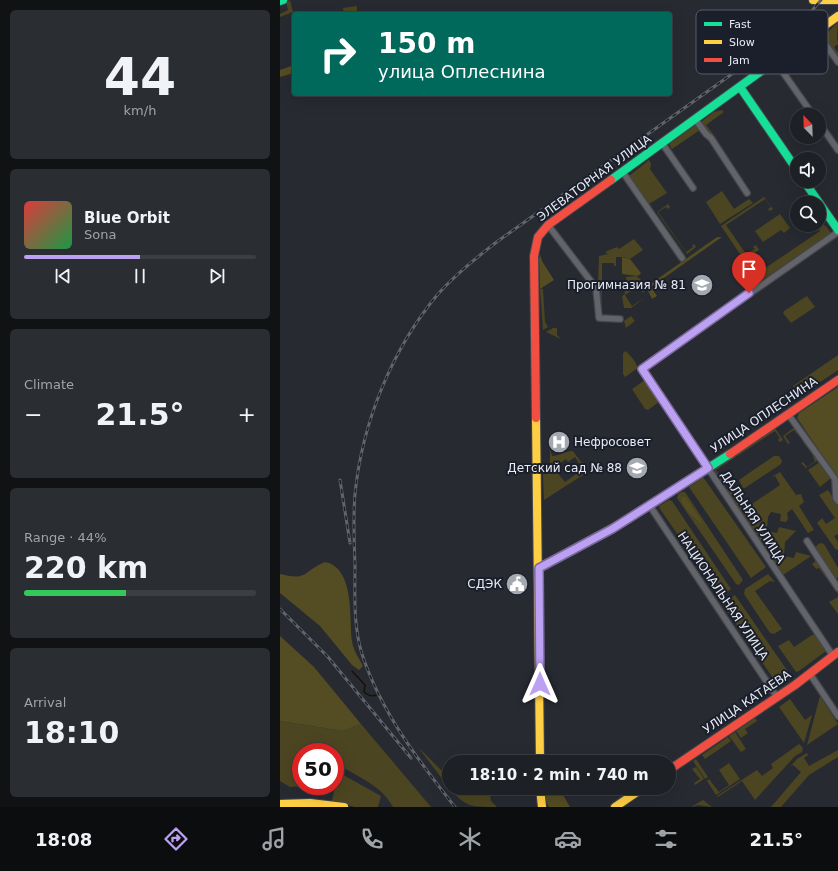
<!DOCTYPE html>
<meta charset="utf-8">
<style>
:root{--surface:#1d2025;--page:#2a2d32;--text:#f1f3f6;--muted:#a0a3a7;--line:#3b3e42;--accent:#bca0f2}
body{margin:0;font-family:"DejaVu Sans",sans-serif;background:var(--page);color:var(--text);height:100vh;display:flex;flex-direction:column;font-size:15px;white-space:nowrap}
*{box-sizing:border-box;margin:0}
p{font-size:13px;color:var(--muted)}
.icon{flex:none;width:22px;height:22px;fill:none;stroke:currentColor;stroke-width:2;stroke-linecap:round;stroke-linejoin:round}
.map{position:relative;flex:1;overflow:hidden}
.details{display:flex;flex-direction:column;gap:10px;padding:10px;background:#101214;width:280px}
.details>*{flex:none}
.banner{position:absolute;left:12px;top:12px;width:380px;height:84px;border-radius:4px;box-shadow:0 4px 16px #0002,0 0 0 1px var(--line);background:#00695c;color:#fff;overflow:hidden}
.needle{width:26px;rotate:337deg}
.controls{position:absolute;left:510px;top:108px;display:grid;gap:8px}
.controls a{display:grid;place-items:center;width:36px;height:36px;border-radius:50%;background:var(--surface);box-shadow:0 4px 16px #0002,0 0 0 1px var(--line);font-size:20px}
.speed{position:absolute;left:12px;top:743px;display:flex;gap:8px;font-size:20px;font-weight:700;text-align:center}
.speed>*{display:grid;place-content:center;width:52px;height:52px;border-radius:50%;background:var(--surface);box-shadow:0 4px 16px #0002,0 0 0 1px var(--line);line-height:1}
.speed .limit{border:6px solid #d22;background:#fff;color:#111}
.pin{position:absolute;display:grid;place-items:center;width:34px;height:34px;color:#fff;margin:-41px -17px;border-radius:50% 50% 50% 0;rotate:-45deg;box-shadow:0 0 4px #0007}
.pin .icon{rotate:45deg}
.me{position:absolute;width:44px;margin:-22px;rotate:0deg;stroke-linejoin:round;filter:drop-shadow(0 0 3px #0008)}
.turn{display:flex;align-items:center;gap:14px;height:84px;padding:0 20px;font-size:18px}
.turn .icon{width:52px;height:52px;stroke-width:2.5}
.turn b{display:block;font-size:28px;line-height:34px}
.big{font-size:30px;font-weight:700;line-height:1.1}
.details .tile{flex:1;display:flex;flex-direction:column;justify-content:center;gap:6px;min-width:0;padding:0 14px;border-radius:6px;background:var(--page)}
.details .dial{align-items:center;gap:0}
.dial b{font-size:52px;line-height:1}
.song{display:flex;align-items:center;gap:12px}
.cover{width:48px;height:48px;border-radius:6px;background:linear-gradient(135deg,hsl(0 70% 55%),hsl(140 70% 35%))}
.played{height:4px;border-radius:2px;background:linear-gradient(90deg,var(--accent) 50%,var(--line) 50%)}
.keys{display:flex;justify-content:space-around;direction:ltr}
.heat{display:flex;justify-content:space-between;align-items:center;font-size:22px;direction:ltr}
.charge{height:6px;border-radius:3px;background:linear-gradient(90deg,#34c759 44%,var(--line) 0)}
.trip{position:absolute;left:162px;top:755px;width:234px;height:40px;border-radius:20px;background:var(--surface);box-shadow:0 4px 16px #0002,0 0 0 1px var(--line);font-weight:700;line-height:40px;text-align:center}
.menu{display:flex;height:64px;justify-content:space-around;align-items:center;background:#0c0d0f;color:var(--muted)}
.menu .icon{width:28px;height:28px}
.menu .current{color:var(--accent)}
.menu b{font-size:18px;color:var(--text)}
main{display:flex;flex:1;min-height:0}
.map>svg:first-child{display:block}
.green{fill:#4c4521}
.forest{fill:#544c22}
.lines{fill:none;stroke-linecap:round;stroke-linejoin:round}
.stream{stroke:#181204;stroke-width:1.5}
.street-casing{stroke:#44474d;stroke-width:8}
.fast-casing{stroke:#44474d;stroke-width:10}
.slow-casing{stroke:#44474d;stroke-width:10}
.jam-casing{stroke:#44474d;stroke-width:10}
.street{stroke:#626469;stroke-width:5.5}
.fast{stroke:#16e098;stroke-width:8}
.slow{stroke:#ffcf43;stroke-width:8}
.jam{stroke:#f24e42;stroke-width:8}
.rail-casing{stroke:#626469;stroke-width:3}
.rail{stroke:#1a1f2b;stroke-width:1.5;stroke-dasharray:4.5;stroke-linecap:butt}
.route-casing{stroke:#7a689d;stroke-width:10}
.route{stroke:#bca0f2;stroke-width:7}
.labels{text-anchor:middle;stroke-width:4;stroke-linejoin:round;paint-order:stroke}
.street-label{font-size:12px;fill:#e8ecf4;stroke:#1a1f2b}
.poi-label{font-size:12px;fill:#e8ecf4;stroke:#1a1f2b;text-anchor:end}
.key{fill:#1a1f2b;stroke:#585c67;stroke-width:1}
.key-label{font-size:11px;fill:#e8ecf4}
</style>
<main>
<section class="details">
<div class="tile dial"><b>44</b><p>km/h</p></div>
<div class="tile">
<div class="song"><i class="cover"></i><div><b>Blue Orbit</b><p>Sona</p></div></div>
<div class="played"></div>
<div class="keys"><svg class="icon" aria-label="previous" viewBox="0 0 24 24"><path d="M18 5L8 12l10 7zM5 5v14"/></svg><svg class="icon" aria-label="pause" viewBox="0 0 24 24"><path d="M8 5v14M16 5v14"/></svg><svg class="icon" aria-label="next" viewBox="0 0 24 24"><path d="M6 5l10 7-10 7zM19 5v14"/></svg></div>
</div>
<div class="tile"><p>Climate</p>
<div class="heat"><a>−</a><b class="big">21.5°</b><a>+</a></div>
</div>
<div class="tile"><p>Range · 44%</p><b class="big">220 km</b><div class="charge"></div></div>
<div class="tile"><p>Arrival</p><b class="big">18:10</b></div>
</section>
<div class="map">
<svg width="558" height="807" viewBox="0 0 558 807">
<rect width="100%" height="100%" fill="#272a31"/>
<path class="green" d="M10,0L13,12L0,17V14L8,10L6,2Z
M77,6V14H64L63,8Z
M558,22L557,36L558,44L554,47L558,53V59L545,40L544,36Z
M442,110L444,112L426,125L436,138L428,132L421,122L434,112Z
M415,125L420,130L392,149L394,153L389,144Z
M369,160L371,164L370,169L387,193L369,204L349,176Z
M442,191L454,209L469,199L473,203L440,224L426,202Z
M484,197L493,209L490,211L488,209L491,207L485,199L446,225L466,254L475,249L473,247L476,245L479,250L464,260L441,226Z
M388,204L390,207L388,209L386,207L378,212L406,252L413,247L412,245L414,244L416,247L407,254L377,212Z
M500,214L510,228L504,233L501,230L483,242L475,231Z
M539,223L546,226L551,233L482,280L478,273L540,231L536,225H539Z
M354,239L363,250L350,259L344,257H336V266H334V263H322V312L321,288L318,284L319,256L328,254L325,252L337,247L339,249Z
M356,276L368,285L363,293L358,286L345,295L352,306L366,297L351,308H344L342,296L345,294L344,287L347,286L346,277Z
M260,289H263L265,322L268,327L263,330Z
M527,296L535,307L511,323L503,313L504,311Z
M351,316L355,321L346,328L344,321Z
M273,328H277V335L281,339L266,332Z
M346,351L354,360L358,368L345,377L343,374V353Z
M558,355V370L530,389L523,386L516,390L513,386Z
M365,380L380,401L368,410L365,409L352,389Z
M515,427L538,460L526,468L521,463L523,462L527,467L535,461L533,457L534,456L523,442L524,441L518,433L517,434L514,430L505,436L510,443L508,444L503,436Z
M495,428L503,440L500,442L498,440L500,438L495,431L436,470L441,478L444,477L445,479L441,481L434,469Z
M270,449L272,456C280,456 285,451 293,451L301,462L307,465L302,468L295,457L288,462L286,459L276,466L269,467L270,464Z
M494,456H499L502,461L501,464L465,488H463L459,480Z
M540,462L551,478L540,487L528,470Z
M303,469L306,473L264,500L263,475L264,473L275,470L285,482Z
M500,472L516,495L521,494L524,502L519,506L534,530L528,533L512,509L507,513L508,519L506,522L500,521L501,514L491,512L488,517L487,531L497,533L499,527L516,531L505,542L504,556L514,558L516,552L531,556L503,575L446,490L451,487L459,498L462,497L460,500L466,508L500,485L495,476L490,478Z
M423,477L486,567L471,578L409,487Z
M548,490L558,505V534L554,536L558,542V549L556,550L537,523L542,518L546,524L555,518L539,495Z
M402,492H405L463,580L459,585L456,584L397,498L398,494Z
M389,500L392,501L451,589L441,597L380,509L379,506Z
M540,543L544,544L558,568V577L556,579L535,547Z
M536,561L539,562L558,591V594L539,568L536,569L532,564Z
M488,574L495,582L490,581L475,591L502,629L494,634L490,633L464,594L465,589Z
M455,595L511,676L500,685L497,684L442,603Z
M558,597V614L549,602Z
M532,635H536L546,651L519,671L516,672L498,646L509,640L514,647Z
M540,696L558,724L527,745Z
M510,699L525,720L532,715L524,743L499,707Z
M475,718L477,721L465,729L468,733L461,738L456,731Z
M0,721L63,731L81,724L151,807H113C102,787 83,779 64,768L55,770V752H21V786H25L10,787L0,781Z
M455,732L466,749L461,752L449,736Z
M448,737L451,741L425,759L422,755Z
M519,744L523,748L522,752L515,756L475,800L462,781L438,797L437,796L477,770L482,776L493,768L491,764Z
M138,747L169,778V788Z
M558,750V757L529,775L501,807H491L521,772L513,765L510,767L517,759L527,753L528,755L524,758L529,766Z
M416,759L428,777L425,779L413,761Z
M449,763L460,779L436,795L427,781L429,779L439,792L449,785L439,770Z
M416,767L424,779L415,785L414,783L420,779L412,769Z
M58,772L101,796L98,807H75L52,801Z
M169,788H209L211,801L217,807C190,807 186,807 169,788Z
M423,800L432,807L418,805L411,807Z"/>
<path class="forest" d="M14,65V73L0,77V70Z
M437,237H442L371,287L377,296L372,299L368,291L369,285Z
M260,254L262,261L274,280L260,289L259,260Z
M342,257L350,259L361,273L358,276L342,274Z
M558,387V478L517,418L519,413Z
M403,496L406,498L423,523H420L408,512L401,501Z
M45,562C75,568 69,618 72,641C73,650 79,658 83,666L79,670L72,665L40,626L0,593V574C29,581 21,572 45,562Z
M0,636L34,667L81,724L63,731L0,721Z
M265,788H279L290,807H269L263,795Z"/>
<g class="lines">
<path class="stream" d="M72,671L85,685L84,692C88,695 91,697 96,695"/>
<g class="street-casing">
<path id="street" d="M536,31L558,62
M495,61L533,115
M415,119L426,134L431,138L467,193
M539,123L558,150
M382,143L413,188
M342,171L402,258
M268,225L316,288L319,318L340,319
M508,414L555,479L556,498L558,501
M370,506L497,697
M527,541L558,588
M553,656L362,369L558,232
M530,674L558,716"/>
</g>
<g class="fast-casing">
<path id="fast" d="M0,1L3,0
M460,87L517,170
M331,180L513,48
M524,181L558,230
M259,568L337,526L450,454"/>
</g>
<g class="slow-casing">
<path id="slow" d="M533,0H558
M513,48L558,16
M256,418L260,762
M260,788L262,807
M0,804L30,803L64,807
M335,807L363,788"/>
</g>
<g class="jam-casing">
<path id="jam" d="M256,418L254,256L258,237L268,225L331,180
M450,454L558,380
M389,770L515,685L558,652"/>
</g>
<use href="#street" class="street"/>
<use href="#fast" class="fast"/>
<use href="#slow" class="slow"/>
<use href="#jam" class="jam"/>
<g class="rail-casing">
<path id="rail" d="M60,480L70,543
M0,609L48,657L131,758
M175,807C138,760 101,712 82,654C73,625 75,594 75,564C74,541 73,517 75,494C82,423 112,349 158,294C176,274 197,257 218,241L508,34L523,21L541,0"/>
</g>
<use href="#rail" class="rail"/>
</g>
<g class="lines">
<g class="route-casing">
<path id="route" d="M260,684L259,568L332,529L428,468L362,369L469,293"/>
</g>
<use href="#route" class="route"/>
</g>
<defs>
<g id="school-disc" transform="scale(1.15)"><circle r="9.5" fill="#a4a8b0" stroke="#1a1f2b"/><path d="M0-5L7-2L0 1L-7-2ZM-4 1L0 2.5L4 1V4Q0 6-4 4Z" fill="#fff"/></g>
<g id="hospital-disc" transform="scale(1.15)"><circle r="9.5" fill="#a4a8b0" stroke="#1a1f2b"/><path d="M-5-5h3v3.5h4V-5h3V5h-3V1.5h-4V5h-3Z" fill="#fff"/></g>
<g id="civic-disc" transform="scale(1.15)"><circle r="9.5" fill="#a4a8b0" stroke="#1a1f2b"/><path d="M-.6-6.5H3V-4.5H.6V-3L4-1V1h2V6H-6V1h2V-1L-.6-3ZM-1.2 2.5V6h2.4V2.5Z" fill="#fff"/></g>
</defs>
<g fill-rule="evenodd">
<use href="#school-disc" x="422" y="285"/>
<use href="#hospital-disc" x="279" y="442"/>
<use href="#school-disc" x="357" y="468"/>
<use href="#civic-disc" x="237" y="584"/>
</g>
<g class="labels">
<g class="street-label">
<text transform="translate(314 178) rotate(-36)" y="4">ЭЛЕВАТОРНАЯ УЛИЦА</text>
<text transform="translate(484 415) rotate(-34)" y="4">УЛИЦА ОПЛЕСНИНА</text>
<text transform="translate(473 517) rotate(57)" y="4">ДАЛЬНЯЯ УЛИЦА</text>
<text transform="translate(443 596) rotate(56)" y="4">НАЦИОНАЛЬНАЯ УЛИЦА</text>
<text transform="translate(467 702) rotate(-34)" y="4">УЛИЦА КАТАЕВА</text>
</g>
<g class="poi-label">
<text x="406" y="289">Прогимназия № 81</text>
<text x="294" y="446" text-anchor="start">Нефросовет</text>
<text x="342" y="472">Детский сад № 88</text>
<text x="222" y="588">СДЭК</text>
</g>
</g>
<rect x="416" y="10" width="132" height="64" rx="6" class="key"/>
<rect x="424" y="22" width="18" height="4" fill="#16e098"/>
<rect x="424" y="40" width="18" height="4" fill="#ffcf43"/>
<rect x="424" y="58" width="18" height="4" fill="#f24e42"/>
<g class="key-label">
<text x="449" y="28">Fast</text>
<text x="449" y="46">Slow</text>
<text x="449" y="64">Jam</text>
</g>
</svg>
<div class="controls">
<a><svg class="needle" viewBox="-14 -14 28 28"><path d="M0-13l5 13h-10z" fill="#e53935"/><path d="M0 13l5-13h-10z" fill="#a0a3a7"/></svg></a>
<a><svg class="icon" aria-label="sound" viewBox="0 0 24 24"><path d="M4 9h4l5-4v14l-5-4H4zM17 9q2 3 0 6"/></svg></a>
<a><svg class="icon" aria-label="search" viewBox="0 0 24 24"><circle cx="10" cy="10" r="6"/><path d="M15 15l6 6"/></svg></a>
</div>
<div class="speed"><div class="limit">50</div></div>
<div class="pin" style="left:469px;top:293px;background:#d93025"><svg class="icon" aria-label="arrive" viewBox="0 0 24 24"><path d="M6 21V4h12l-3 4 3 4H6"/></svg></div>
<svg class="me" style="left:260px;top:684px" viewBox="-20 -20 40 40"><path d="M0-17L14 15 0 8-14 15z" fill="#bca0f2" stroke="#fff" stroke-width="4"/></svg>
<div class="trip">18:10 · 2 min · 740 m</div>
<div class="banner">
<div class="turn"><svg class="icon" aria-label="right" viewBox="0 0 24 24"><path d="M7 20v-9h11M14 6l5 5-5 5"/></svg><div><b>150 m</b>улица Оплеснина</div></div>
</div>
</div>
</main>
<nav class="menu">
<b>18:08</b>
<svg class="icon current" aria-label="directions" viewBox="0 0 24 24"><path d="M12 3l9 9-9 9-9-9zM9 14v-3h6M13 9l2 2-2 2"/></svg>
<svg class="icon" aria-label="music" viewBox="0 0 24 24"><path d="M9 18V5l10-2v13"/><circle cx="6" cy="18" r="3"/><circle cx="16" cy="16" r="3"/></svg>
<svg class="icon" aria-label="phone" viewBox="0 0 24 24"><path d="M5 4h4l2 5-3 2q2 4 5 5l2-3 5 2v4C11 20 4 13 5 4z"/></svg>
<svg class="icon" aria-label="climate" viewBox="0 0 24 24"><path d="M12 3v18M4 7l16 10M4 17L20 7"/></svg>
<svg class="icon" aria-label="car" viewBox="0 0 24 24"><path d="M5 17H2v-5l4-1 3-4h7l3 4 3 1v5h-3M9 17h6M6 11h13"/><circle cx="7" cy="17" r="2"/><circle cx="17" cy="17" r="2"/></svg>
<svg class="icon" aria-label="filters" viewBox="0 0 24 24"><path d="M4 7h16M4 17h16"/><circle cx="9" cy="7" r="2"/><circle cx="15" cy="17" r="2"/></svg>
<b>21.5°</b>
</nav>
